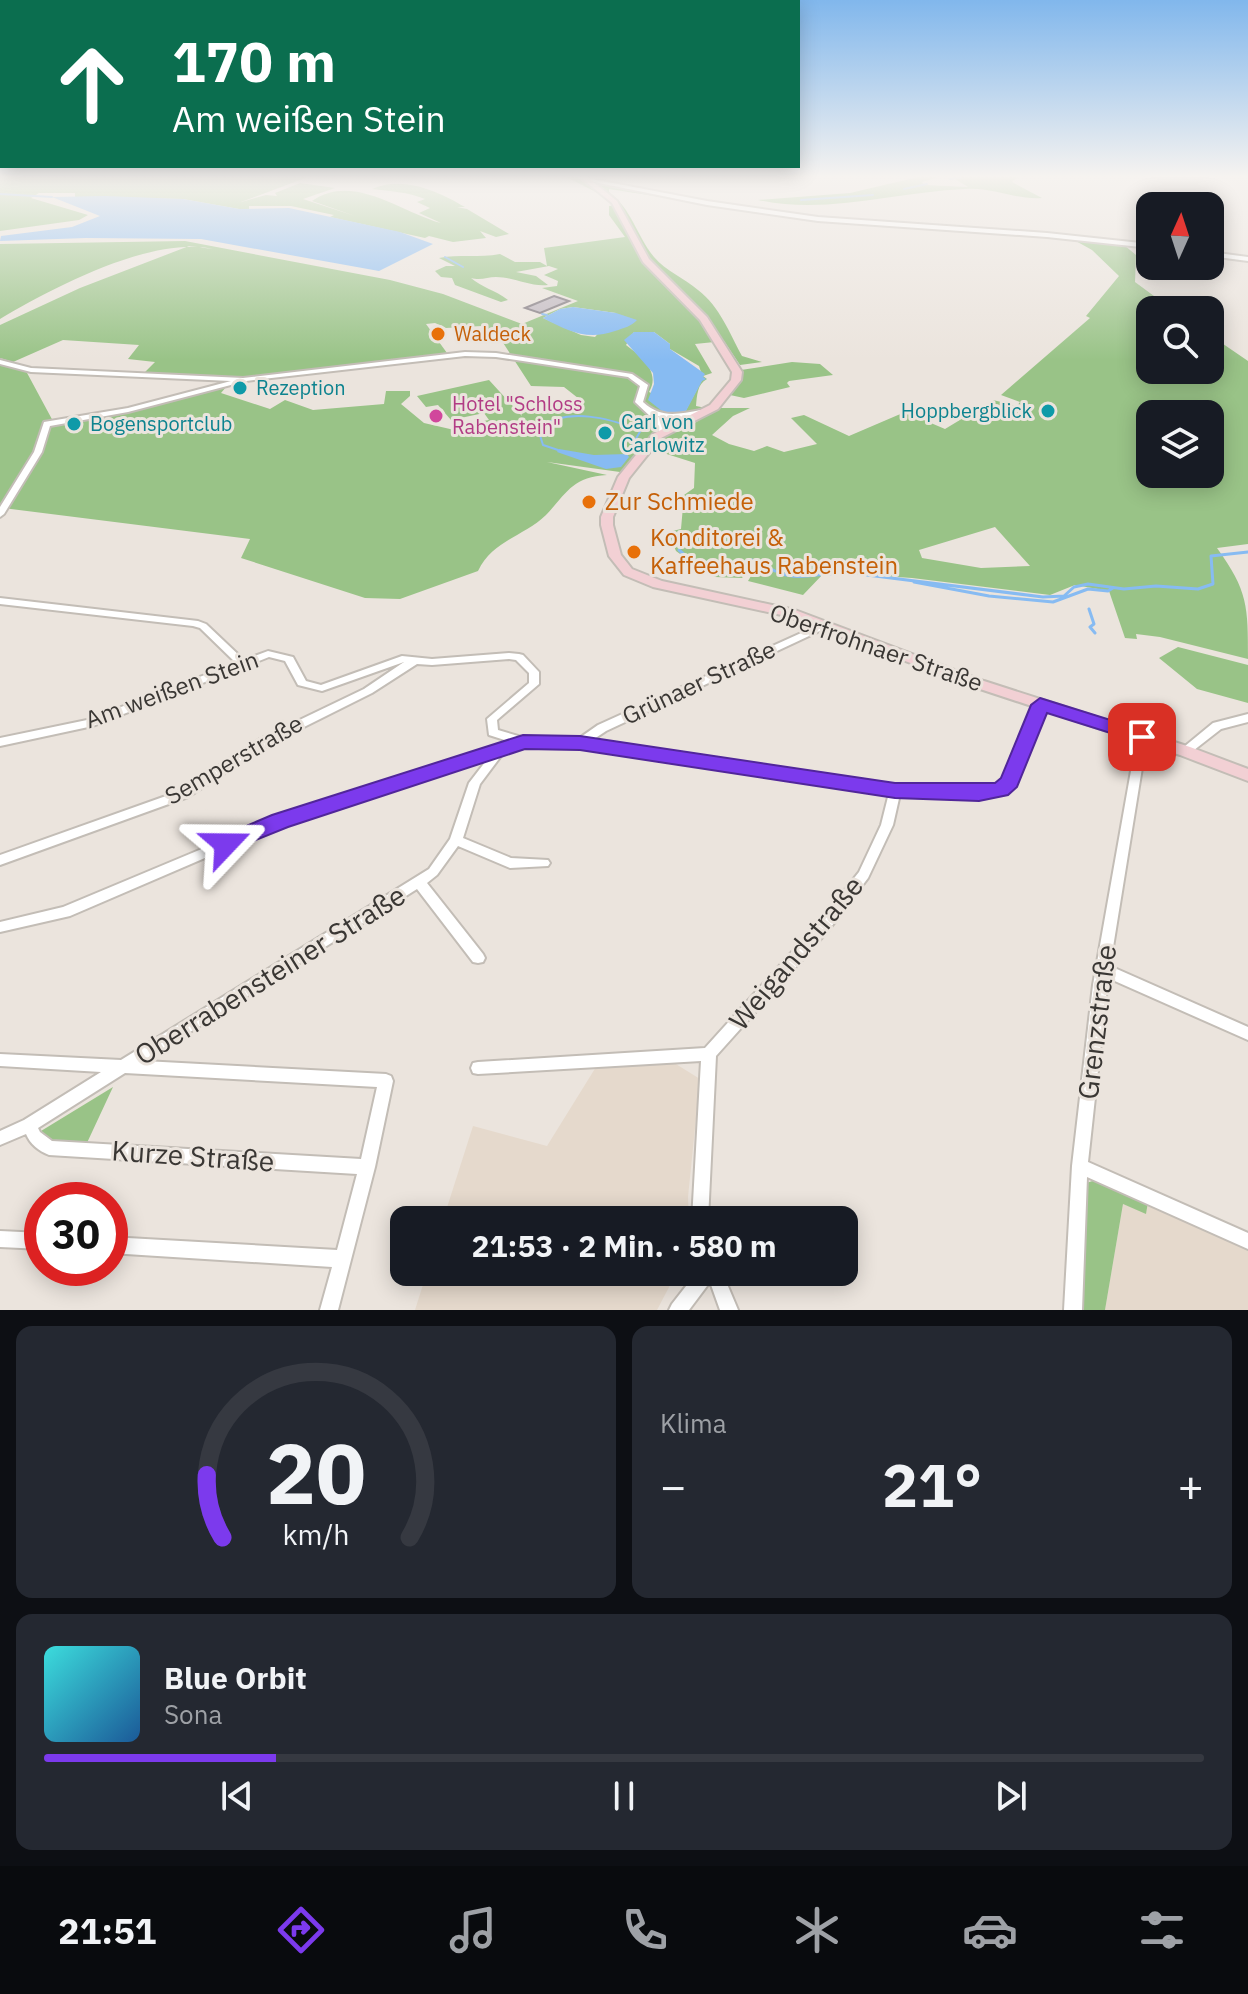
<!DOCTYPE html>
<html lang="de">
<meta charset="utf-8">
<style>
:root{--surface:#171b24;--page:#242831;--text:#f1f3f6;--muted:#9ea1a6;--line:#363941;--accent:#7c3aed}
body{margin:0;font-family:"IBM Plex Sans",sans-serif;background:var(--page);color:var(--text);height:100vh;display:flex;flex-direction:column;font-size:30px;white-space:nowrap}
*{box-sizing:border-box;margin:0}
p{font-size:26px;color:var(--muted)}
.icon{flex:none;width:44px;height:44px;fill:none;stroke:currentColor;stroke-width:2;stroke-linecap:round;stroke-linejoin:round}
.map{position:relative;height:1310px;overflow:hidden}
.drawer{display:flex;flex-direction:column;gap:16px;padding:16px;background:#0d0f14;flex:1}
.drawer>*{flex:none}
.top-card{position:absolute;left:0px;top:0px;width:800px;height:168px;box-shadow:0 4px 20px #0003;background:#0b6e4f;color:#fff;overflow:hidden}
.needle{width:52px;rotate:3deg}
.buttons{position:absolute;left:1136px;top:192px;display:grid;gap:16px}
.buttons a{display:grid;place-items:center;width:88px;height:88px;border-radius:16px;background:var(--surface);box-shadow:0 4px 20px #0003;font-size:40px}
.speed{position:absolute;left:24px;top:1182px;display:flex;gap:16px;font-size:40px;font-weight:700;text-align:center}
.speed>*{display:grid;place-content:center;width:104px;height:104px;border-radius:50%;background:var(--surface);box-shadow:0 4px 20px #0003;line-height:1}
.speed .limit{border:12px solid #d22;background:#fff;color:#111}
.pin{position:absolute;display:grid;place-items:center;width:68px;height:68px;color:#fff;margin:-34px;border-radius:16px;box-shadow:0 4px 12px #0006}
.me{position:absolute;width:88px;margin:-44px;rotate:67deg;stroke-linejoin:round;filter:drop-shadow(0 0 6px #0008)}
.turn{display:flex;align-items:center;gap:28px;height:168px;padding:0 40px;font-size:36px}
.turn .icon{width:104px;height:104px;stroke-width:2.5}
.turn b{display:block;font-size:56px;line-height:68px}
.big{font-size:60px;font-weight:800;line-height:1.1}
.drawer .card{flex:1;display:flex;flex-direction:column;justify-content:center;gap:12px;min-width:0;padding:0 28px;border-radius:16px;background:var(--page)}
.drawer .dial{align-items:center;gap:0}
.dial svg{height:208px;overflow:visible;fill:none;stroke:var(--line);stroke-width:7;stroke-linecap:round;text-anchor:middle}
.dial text{fill:var(--text);stroke:none}
.song{display:flex;align-items:center;gap:24px}
.cover{width:96px;height:96px;border-radius:12px;background:linear-gradient(135deg,hsl(180 70% 55%),hsl(210 70% 35%))}
.played{height:8px;border-radius:4px;background:linear-gradient(90deg,var(--accent) 20%,var(--line) 20%)}
.keys{display:flex;justify-content:space-around;direction:ltr}
.heat{display:flex;justify-content:space-between;align-items:center;font-size:44px;direction:ltr}
.drawer .tiles{flex:1;display:grid;gap:16px;grid-template-columns:1fr 1fr}
.card:last-child{grid-column:span 2}
.trip{position:absolute;left:390px;top:1206px;width:468px;height:80px;border-radius:16px;background:var(--surface);box-shadow:0 4px 20px #0003;font-weight:800;line-height:80px;text-align:center}
.dock{display:flex;height:128px;justify-content:space-around;align-items:center;background:#090b0e;color:var(--muted)}
.dock .icon{width:56px;height:56px}
.dock .active{color:var(--accent)}
.dock b{font-size:36px;color:var(--text)}
.map>svg:first-child{display:block}
.built{fill:#e5d9cc}
.green{fill:#99c387;fill-rule:evenodd}
.water{fill:#87bbf2}
.lines{fill:none;stroke-linecap:round;stroke-linejoin:round}
.stream-far1{stroke:#87bbf2;stroke-width:2}
.stream{stroke:#87bbf2;stroke-width:3}
.building{fill:#c3bbc2;stroke:#867f85;stroke-width:2}
.street-casing{stroke:#c3bdb6;stroke-width:4}
.secondary-casing{stroke:#c3bdb6;stroke-width:4}
.street{fill:#fff;fill-rule:evenodd}
.secondary{fill:#f2d0d4;fill-rule:evenodd}
.route{fill:#7c3aed;stroke:#51269a;stroke-width:2}
.food-dot{fill:#e8710a;stroke:#ebe4dd;stroke-width:3}
.culture-dot{fill:#0f9aa8;stroke:#ebe4dd;stroke-width:3}
.hotel-dot{fill:#d1479c;stroke:#ebe4dd;stroke-width:3}
.labels{text-anchor:middle;stroke-width:6;stroke-linejoin:round;paint-order:stroke}
.far-food-label{font-size:20px;fill:#c56008;stroke:#ebe4dd;text-anchor:start}
.far-culture-label{font-size:20px;fill:#0d838f;stroke:#ebe4dd;text-anchor:start}
.far-hotel-label{font-size:20px;fill:#b23c85;stroke:#ebe4dd;text-anchor:start}
.food-label{font-size:24px;fill:#c56008;stroke:#ebe4dd;text-anchor:start}
.street-label{font-size:24px;fill:#3a3734;stroke:#ebe4dd}
.near-street-label{font-size:28px;fill:#3a3734;stroke:#ebe4dd}
</style>
<div class="map">
<svg width="1248" height="1310" viewBox="0 0 1248 1310">
<rect width="100%" height="100%" fill="#ebe4dd"/>
<path class="built" d="M671,1061L700,1079L688,1197L689,1220H443L473,1126L547,1146L596,1067Z
M1148,1202L1248,1245V1310H1105L1123,1204L1146,1213Z
M427,1272H677L657,1310H415Z"/>
<path class="green" d="M0,177H308L241,202L266,195L277,196L275,193L300,183L335,188L303,199L355,216L312,201C353,172 400,212 441,223L419,213L430,208L417,202L425,199C408,192 390,191 372,189C402,175 438,191 465,207H457L467,209L509,234L496,237L480,231L486,238L453,242L429,236L425,238L330,217L334,215L291,206H249V209H239L183,199L75,197V193H39L31,198L88,215L79,220L0,231Z
M566,177H578L672,197L847,223L1046,235L1124,245L1136,255L1135,282L1173,310H1150V370H1210V335L1248,361V544L1217,548C1248,591 1248,606 1248,659L1160,637L1136,634L1137,639L1125,638L1109,591L1075,585L1050,595L912,578L825,572L803,595L748,581L751,576L745,574L742,578L715,577L698,567L676,551L668,532L681,529L684,495L694,488L695,463L651,449L662,436L691,425L720,408H750L733,416L712,435L729,444L754,451L767,446L784,452L817,444L791,418L804,415L849,436L905,412L945,429L993,400L1017,406L1020,402L1001,395L1090,318L1086,316L1119,276L1092,250L1074,240L831,223L609,189V192C631,208 637,236 654,257C666,271 684,278 698,290C720,307 729,332 742,356L762,362L740,365L724,341L695,344L712,373L703,376L707,379C697,384 697,396 696,406L706,408L657,433L620,472L547,462L607,475C572,477 567,493 546,515C523,537 493,540 478,571L400,599L365,598L241,558L250,539L3,508L0,514V365L26,371L54,423L159,404L226,387L221,393L270,409L285,400L313,410L384,404L386,391H410V396L401,404L424,423L476,435L467,430L480,427L478,422L489,420L484,413L451,420L438,405L426,407L417,396L489,380L522,416L521,413L583,402L564,387L531,386L498,335L482,326L446,328L435,323L426,324L447,353L245,377L144,373L155,362L128,359L139,345L63,340L13,362L0,358V325L80,288L189,246L213,249C153,235 52,288 0,319V244L185,241L390,280L443,294L522,324L578,301L542,288L557,286L558,281L544,275L558,269L549,266L516,272L536,276L548,285C529,287 514,277 496,277C487,277 481,281 471,278C481,287 495,290 508,300L501,302L455,285L452,278L441,277L435,271L446,266H455L439,258C459,254 479,258 500,254L515,262H540L547,266L544,248L625,237L609,215V206L618,205L606,193H598ZM573,307L616,313L595,337L581,335L543,318L560,309ZM634,332H654L670,344V349L699,366L703,378L686,410L649,392C661,372 641,356 626,345ZM1150,414H1210V474H1150ZM995,527L1030,566L981,568L922,558L919,550Z
M918,177H939L922,182L924,185L968,187L952,177H1018L1012,182L1042,198C1015,200 993,187 965,189C896,192 826,215 758,200L850,193Z
M792,362L820,364L833,375L789,381L787,383L790,387L744,398L730,395L741,370Z
M1178,647L1248,665V703L1197,689L1159,658Z
M113,1087L86,1145L54,1142L41,1131Z
M1096,1180L1148,1202L1146,1214L1123,1204L1105,1310H1083L1086,1183Z"/>
<path class="water" d="M105,196L183,199L239,209L289,208L400,232L433,244L379,271L201,239L86,238L0,241L1,236L72,227L100,216L52,197Z
M573,307L616,313L637,320C632,326 624,328 615,331C587,341 568,331 543,318L560,309Z
M634,332H654L670,344V349L705,374L703,377L706,379L702,381L685,413L667,415L648,400L654,384L653,373L624,340Z
M559,449L594,455L627,454L629,457L621,467L606,469L557,452Z"/>
<g class="lines">
<path class="stream-far1" d="M950,179L961,177
M904,189L927,184
M0,194L52,197
M801,200L873,195
M445,257L463,267
M542,314L547,315
M539,428C568,406 610,419 641,430
M538,429L543,445L558,450
M627,454L641,430L637,423L649,417"/>
<path class="stream" d="M679,550L703,571L752,560L775,571
M780,573C802,582 825,570 852,574
M867,575L1043,597L1064,596L1074,587L1088,584L1124,589L1156,586L1198,589L1213,584L1211,556L1248,552
M914,582L989,596L1053,602L1088,589L1108,591L1113,588
M1089,609L1094,624L1090,627L1095,633"/>
</g>
<path class="building" d="M554,296L569,301L540,313L525,308Z"/>
<g class="lines">
<g class="street-casing">
<path id="street" d="M586,178L707,201L818,217L1047,233L1150,244V248L1047,237L818,221L707,205L584,180Z
M1210,252L1248,257V261L1210,256Z
M465,352L496,353L632,374L648,385L643,402C662,419 677,414 701,410L705,412L701,414L668,420L658,416L668,432L664,434H661L652,418L635,402L640,386L628,377L496,357L465,356L246,381L128,412L50,426L42,452L4,514L0,517V507L34,452L44,422L128,408L231,381L31,372L0,364V360L31,368L243,378Z
M0,598L198,621L206,624L244,660L268,651L293,657L306,681L321,685L402,656L432,659L509,653L519,654L523,655L539,672V684L497,720L498,730L525,738L578,739L598,725L821,624L826,627L824,629L606,731L591,741L895,786L979,789L997,786L1005,780L1035,705L1040,702L1045,705L1016,782L1004,793L979,797L900,794L893,825L868,878L828,931L716,1056L708,1220H692L701,1061L478,1074L473,1073L471,1068L473,1063L478,1062L705,1048L818,923L859,872L881,825L889,793L580,747L525,745L504,752L480,784L463,838L511,858L548,860L550,863L548,866L510,868L458,846L437,875L427,883L483,954L485,958L483,962L478,963L473,962L417,889L144,1061L386,1074L391,1076L393,1081L375,1167L338,1310H320L332,1267L110,1253V1237L337,1250L357,1174L49,1155C39,1151 30,1144 26,1134L0,1145V1131L24,1120L101,1072L0,1066V1054L121,1060L429,869L450,839L469,783L489,757L284,824L70,916L0,932V922L63,907L276,818L511,742L489,735L487,719L529,683V673L516,660L509,659L432,665L417,664L372,693L268,745L188,797L0,865V855L180,791L260,739L364,689L404,662L322,691L298,685L285,661L269,657L93,726L0,746V738L87,720L236,663L200,628L193,626L0,604ZM125,1073L377,1087L361,1159L52,1141L40,1132L38,1128Z
M1248,714V722L1221,729L1189,754H1181L1179,751L1213,723Z
M1142,733L1146,734L1147,737L1110,966L1248,1027V1040L1108,978L1088,1162L1248,1233V1249L1087,1177L1082,1310H1064L1072,1166L1093,985L1137,737L1138,734Z
M0,1231L42,1233V1249L0,1247Z
M697,1272H722L738,1310H720L710,1282L689,1310H669L672,1304Z"/>
</g>
<g class="secondary-casing">
<path id="secondary" d="M580,177H587L617,201L649,259L707,317L742,372L741,380L718,409L661,438L629,478L613,517V525L621,555L632,569L662,581L795,610L984,681L1190,747L1248,769V781L1180,755L974,687L786,616L653,587L624,575L609,556L601,525V517L618,477L653,434L710,405L731,380L732,372L700,320L643,262L612,203Z"/>
</g>
<use href="#street" class="street"/>
<use href="#secondary" class="secondary"/>
</g>
<linearGradient id="sky" x2="0" y2="1"><stop stop-color="#81b7ec"/><stop offset="0.49" stop-color="#f6f3f0"/><stop offset="1" stop-color="#f6f3f0" stop-opacity="0"/></linearGradient>
<rect width="1248" height="360" fill="url(#sky)"/>
<path class="route" d="M1040,698L1149,732L1152,737L1142,743L1047,713L1017,787L1008,795L979,801L895,798L580,750L525,749L288,827L226,852L218,850L215,844L218,838L272,815L523,735L580,736L895,783H995L1001,778L1031,705Z"/>
<g class="food-dot">
<circle cx="438" cy="334" r="8"/>
<circle cx="589" cy="502" r="8"/>
<circle cx="634" cy="552" r="8"/>
</g>
<g class="culture-dot">
<circle cx="240" cy="388" r="8"/>
<circle cx="1048" cy="411" r="8"/>
<circle cx="74" cy="424" r="8"/>
<circle cx="605" cy="433" r="8"/>
</g>
<circle class="hotel-dot" cx="436" cy="416" r="8"/>
<g class="labels">
<g class="far-food-label">
<text x="454" y="341">Waldeck</text>
</g>
<g class="far-culture-label">
<text x="256" y="395">Rezeption</text>
<text x="1032" y="418" text-anchor="end">Hoppbergblick</text>
<text x="621" y="429">Carl von<tspan x="621" dy="23">Carlowitz</tspan></text>
<text x="90" y="431">Bogensportclub</text>
</g>
<g class="far-hotel-label">
<text x="452" y="411">Hotel "Schloss<tspan x="452" dy="23">Rabenstein"</tspan></text>
</g>
<g class="food-label">
<text x="605" y="510">Zur Schmiede</text>
<text x="650" y="546">Konditorei &amp;<tspan x="650" dy="28">Kaffeehaus Rabenstein</tspan></text>
</g>
<g class="street-label">
<text transform="translate(876 648) rotate(19)" y="8">Oberfrohnaer Straße</text>
<text transform="translate(699 683) rotate(-25)" y="8">Grünaer Straße</text>
<text transform="translate(172 690) rotate(-20)" y="8">Am weißen Stein</text>
<text transform="translate(234 760) rotate(-30)" y="8">Semperstraße</text>
</g>
<g class="near-street-label">
<text transform="translate(796 953) rotate(-50)" y="10">Weigandstraße</text>
<text transform="translate(270 975) rotate(-32)" y="10">Oberrabensteiner Straße</text>
<text transform="translate(1097 1022) rotate(-83)" y="10">Grenzstraße</text>
<text transform="translate(193 1156) rotate(4)" y="10">Kurze Straße</text>
</g>
</g>
</svg>
<div class="buttons">
<a><svg class="needle" viewBox="-14 -14 28 28"><path d="M0-13l5 13h-10z" fill="#e53935"/><path d="M0 13l5-13h-10z" fill="#9ea1a6"/></svg></a>
<a><svg class="icon" aria-label="search" viewBox="0 0 24 24"><circle cx="10" cy="10" r="6"/><path d="M15 15l6 6"/></svg></a>
<a><svg class="icon" aria-label="layers" viewBox="0 0 24 24"><path d="M12 4l9 5-9 5-9-5zM3 14l9 5 9-5"/></svg></a>
</div>
<div class="speed"><div class="limit">30</div></div>
<div class="pin" style="left:1142px;top:737px;background:#d93025"><svg class="icon" aria-label="arrive" viewBox="0 0 24 24"><path d="M6 21V4h12l-3 4 3 4H6"/></svg></div>
<svg class="me" style="left:226px;top:844px" viewBox="-20 -20 40 40"><path d="M0-17L14 15 0 8-14 15z" fill="#7c3aed" stroke="#fff" stroke-width="4"/></svg>
<div class="trip">21:53 · 2 Min. · 580 m</div>
<div class="top-card">
<div class="turn"><svg class="icon" aria-label="ahead" viewBox="0 0 24 24"><path d="M12 20V5M6 11l6-6 6 6"/></svg><div><b>170 m</b>Am weißen Stein</div></div>
</div>
</div>
<section class="drawer">
<div class="tiles">
<div class="card dial"><svg viewBox="0 0 100 80">
<path d="M14 69A42 42 0 1 1 86 69"/>
<path d="M14 69A42 42 0 0 1 8 45" stroke="#7c3aed"/>
<text x="50" y="56" font-size="32" font-weight="700">20</text>
<text x="50" y="72" font-size="11">km/h</text>
</svg></div>
<div class="card"><p>Klima</p>
<div class="heat"><a>−</a><b class="big">21°</b><a>+</a></div>
</div>
<div class="card">
<div class="song"><i class="cover"></i><div><b>Blue Orbit</b><p>Sona</p></div></div>
<div class="played"></div>
<div class="keys"><svg class="icon" aria-label="previous" viewBox="0 0 24 24"><path d="M18 5L8 12l10 7zM5 5v14"/></svg><svg class="icon" aria-label="pause" viewBox="0 0 24 24"><path d="M8 5v14M16 5v14"/></svg><svg class="icon" aria-label="next" viewBox="0 0 24 24"><path d="M6 5l10 7-10 7zM19 5v14"/></svg></div>
</div>
</div>
</section>
<nav class="dock">
<b>21:51</b>
<svg class="icon active" aria-label="directions" viewBox="0 0 24 24"><path d="M12 3l9 9-9 9-9-9zM9 14v-3h6M13 9l2 2-2 2"/></svg>
<svg class="icon" aria-label="music" viewBox="0 0 24 24"><path d="M9 18V5l10-2v13"/><circle cx="6" cy="18" r="3"/><circle cx="16" cy="16" r="3"/></svg>
<svg class="icon" aria-label="phone" viewBox="0 0 24 24"><path d="M5 4h4l2 5-3 2q2 4 5 5l2-3 5 2v4C11 20 4 13 5 4z"/></svg>
<svg class="icon" aria-label="climate" viewBox="0 0 24 24"><path d="M12 3v18M4 7l16 10M4 17L20 7"/></svg>
<svg class="icon" aria-label="car" viewBox="0 0 24 24"><path d="M5 17H2v-5l4-1 3-4h7l3 4 3 1v5h-3M9 17h6M6 11h13"/><circle cx="7" cy="17" r="2"/><circle cx="17" cy="17" r="2"/></svg>
<svg class="icon" aria-label="filters" viewBox="0 0 24 24"><path d="M4 7h16M4 17h16"/><circle cx="9" cy="7" r="2"/><circle cx="15" cy="17" r="2"/></svg>
</nav>
